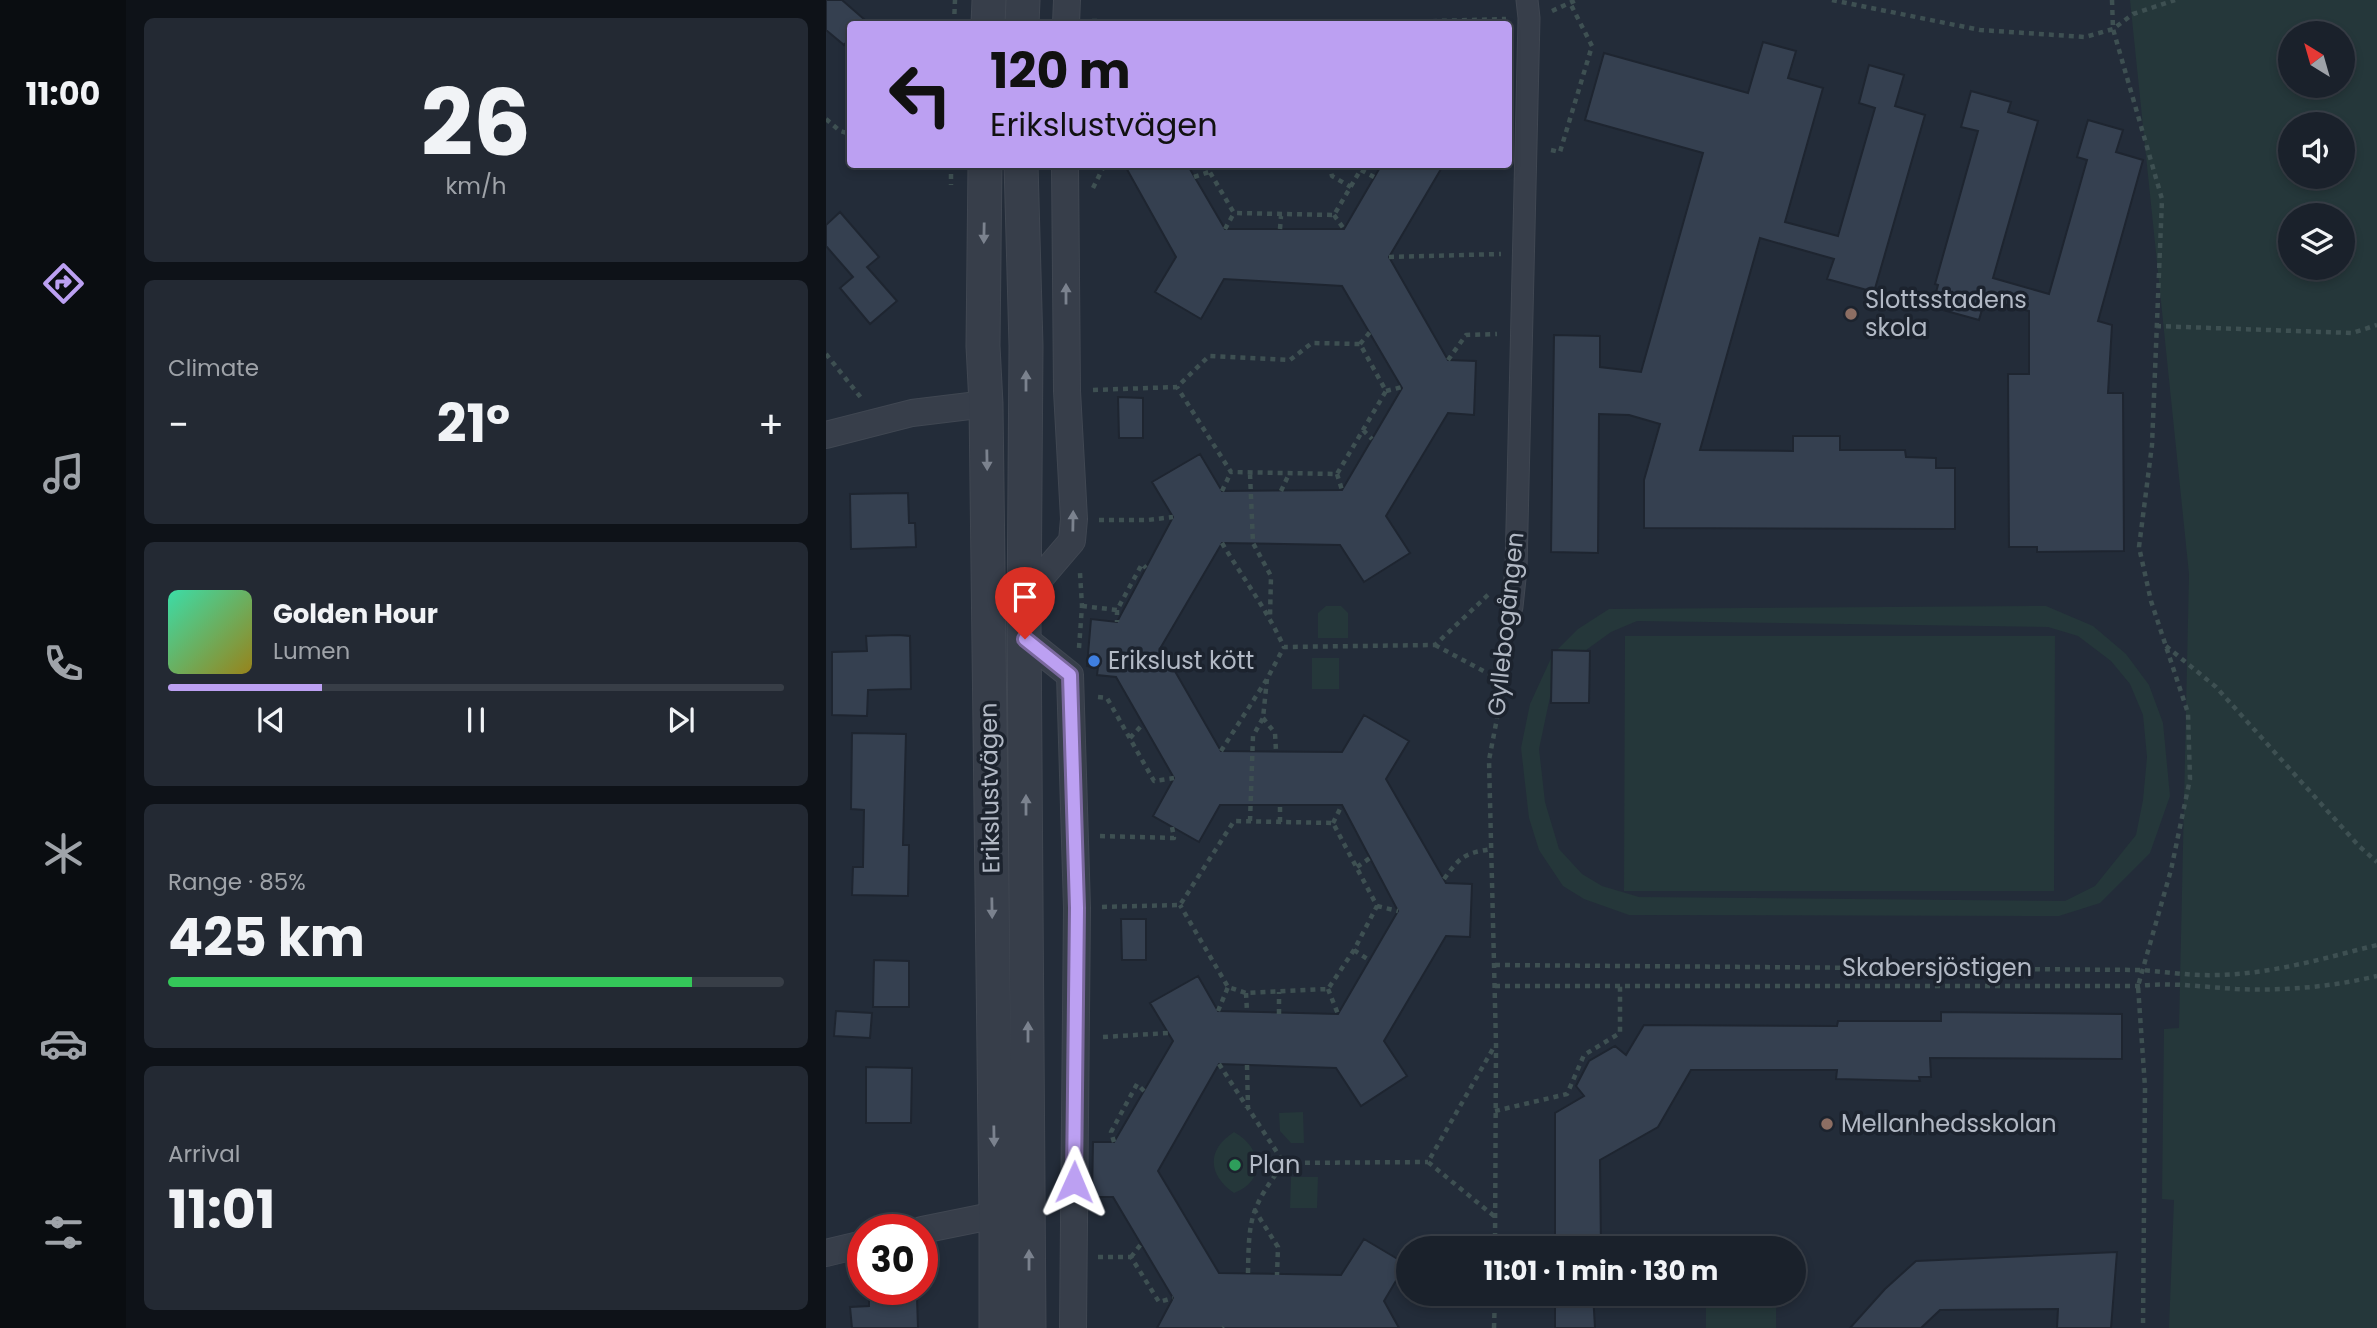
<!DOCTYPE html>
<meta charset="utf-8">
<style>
:root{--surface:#1a212b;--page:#232933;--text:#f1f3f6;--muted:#9fa3a9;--line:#383e47;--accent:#bca0f2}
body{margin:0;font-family:Poppins,sans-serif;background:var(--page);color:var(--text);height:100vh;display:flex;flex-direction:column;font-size:26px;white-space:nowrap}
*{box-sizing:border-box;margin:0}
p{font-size:23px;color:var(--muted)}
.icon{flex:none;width:38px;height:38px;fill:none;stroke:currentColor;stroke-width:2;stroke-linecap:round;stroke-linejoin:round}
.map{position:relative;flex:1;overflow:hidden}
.details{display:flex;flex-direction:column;gap:18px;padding:18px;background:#0e1218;width:700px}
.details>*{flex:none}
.hud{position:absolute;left:21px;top:21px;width:665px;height:147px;border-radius:7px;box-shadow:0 4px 10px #0003,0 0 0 2px var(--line);background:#bca0f2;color:#111;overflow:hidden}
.needle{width:46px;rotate:323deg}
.fabs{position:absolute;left:1452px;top:21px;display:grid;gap:14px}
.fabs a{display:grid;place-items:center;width:77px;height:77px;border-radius:50%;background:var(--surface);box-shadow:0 4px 10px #0003,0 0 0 2px var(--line);font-size:35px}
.speed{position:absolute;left:21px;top:1214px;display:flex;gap:14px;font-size:35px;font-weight:700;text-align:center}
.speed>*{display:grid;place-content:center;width:91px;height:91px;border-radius:50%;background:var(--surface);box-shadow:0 4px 10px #0003,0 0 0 2px var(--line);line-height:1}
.speed .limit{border:10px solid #d22;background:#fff;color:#111}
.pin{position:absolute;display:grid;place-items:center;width:60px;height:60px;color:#fff;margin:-72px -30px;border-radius:50% 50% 50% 0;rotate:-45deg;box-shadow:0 0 7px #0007}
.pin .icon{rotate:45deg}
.me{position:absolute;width:77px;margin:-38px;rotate:1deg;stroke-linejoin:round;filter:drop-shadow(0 0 5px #0008)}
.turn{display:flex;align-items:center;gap:24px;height:147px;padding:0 28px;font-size:32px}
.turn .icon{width:91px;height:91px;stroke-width:2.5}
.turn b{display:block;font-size:49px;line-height:60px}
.big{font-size:52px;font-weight:700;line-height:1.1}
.details .widget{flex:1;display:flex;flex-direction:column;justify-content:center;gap:10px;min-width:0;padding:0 24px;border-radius:10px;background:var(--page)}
.details .dial{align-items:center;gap:0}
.dial b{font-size:91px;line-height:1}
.song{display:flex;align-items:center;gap:21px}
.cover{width:84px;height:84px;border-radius:10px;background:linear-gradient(135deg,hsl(160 70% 55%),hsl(50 70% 35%))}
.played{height:7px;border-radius:4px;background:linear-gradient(90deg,var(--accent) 25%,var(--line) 25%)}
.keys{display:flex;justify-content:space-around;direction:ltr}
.heat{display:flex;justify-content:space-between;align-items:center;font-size:38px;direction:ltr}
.charge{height:10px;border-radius:5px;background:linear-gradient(90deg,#34c759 85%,var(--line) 0)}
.trip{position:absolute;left:570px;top:1236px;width:410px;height:70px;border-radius:35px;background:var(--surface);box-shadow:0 4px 10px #0003,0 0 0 2px var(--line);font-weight:700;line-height:70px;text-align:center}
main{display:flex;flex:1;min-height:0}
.dock{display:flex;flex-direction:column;width:126px;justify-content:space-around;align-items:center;background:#0a0d11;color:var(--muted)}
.dock .icon{width:49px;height:49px}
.dock .active{color:var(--accent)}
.dock b{font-size:32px;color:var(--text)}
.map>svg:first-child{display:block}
.green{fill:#25373a;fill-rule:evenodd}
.building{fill:#354050;stroke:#1e2530;stroke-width:2}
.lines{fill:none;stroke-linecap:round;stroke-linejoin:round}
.pedestrian-casing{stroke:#404752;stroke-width:23}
.minor-casing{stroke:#404752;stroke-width:28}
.tertiary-casing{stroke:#404752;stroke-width:35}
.path{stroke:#3e5052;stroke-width:4.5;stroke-dasharray:5 5;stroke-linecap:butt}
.pedestrian{stroke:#373e4a;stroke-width:21}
.minor{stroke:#373e4a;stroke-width:26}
.tertiary{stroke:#373e4a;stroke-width:33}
.oneway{fill:#7b828e}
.route-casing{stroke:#7a689d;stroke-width:18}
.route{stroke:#bca0f2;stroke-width:12}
.education-dot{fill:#8d6e63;stroke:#1c232e;stroke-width:2.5}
.shop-dot{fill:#3f7fe0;stroke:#1c232e;stroke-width:2.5}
.leisure-dot{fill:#2e9e5b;stroke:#1c232e;stroke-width:2.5}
.labels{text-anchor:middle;stroke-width:7;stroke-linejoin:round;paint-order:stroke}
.poi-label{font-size:24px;fill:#b2b9c5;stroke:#1c232e;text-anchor:start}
.street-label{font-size:24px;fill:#b2b9c5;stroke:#1c232e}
</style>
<main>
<nav class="dock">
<b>11:00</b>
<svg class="icon active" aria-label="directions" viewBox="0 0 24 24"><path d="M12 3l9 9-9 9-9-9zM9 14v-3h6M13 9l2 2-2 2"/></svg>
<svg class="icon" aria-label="music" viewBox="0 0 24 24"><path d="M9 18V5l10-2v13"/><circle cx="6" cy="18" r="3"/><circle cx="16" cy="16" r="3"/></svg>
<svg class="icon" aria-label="phone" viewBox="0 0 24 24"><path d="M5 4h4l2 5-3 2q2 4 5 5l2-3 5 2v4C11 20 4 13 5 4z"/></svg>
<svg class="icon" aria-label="climate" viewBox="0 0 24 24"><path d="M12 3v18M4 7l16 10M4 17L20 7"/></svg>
<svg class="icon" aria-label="car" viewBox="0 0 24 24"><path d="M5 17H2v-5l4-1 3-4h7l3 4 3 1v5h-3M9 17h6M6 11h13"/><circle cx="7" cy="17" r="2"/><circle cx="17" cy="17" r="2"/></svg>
<svg class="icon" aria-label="filters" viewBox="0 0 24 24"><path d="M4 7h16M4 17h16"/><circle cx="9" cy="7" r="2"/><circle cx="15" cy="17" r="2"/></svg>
</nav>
<section class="details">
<div class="widget dial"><b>26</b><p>km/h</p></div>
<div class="widget"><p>Climate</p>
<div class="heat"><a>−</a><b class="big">21°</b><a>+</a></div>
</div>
<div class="widget">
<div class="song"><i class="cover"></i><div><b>Golden Hour</b><p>Lumen</p></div></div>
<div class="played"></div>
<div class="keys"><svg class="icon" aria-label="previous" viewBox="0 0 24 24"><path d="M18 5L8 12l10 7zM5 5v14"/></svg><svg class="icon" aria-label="pause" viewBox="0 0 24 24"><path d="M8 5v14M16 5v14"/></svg><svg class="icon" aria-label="next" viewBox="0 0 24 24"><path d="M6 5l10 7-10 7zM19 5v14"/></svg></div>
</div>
<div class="widget"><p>Range · 85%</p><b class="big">425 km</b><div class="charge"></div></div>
<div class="widget"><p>Arrival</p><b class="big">11:01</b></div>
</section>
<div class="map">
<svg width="1551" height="1328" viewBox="0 0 1551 1328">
<rect width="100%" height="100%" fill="#232c39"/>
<path class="green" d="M1304,0H1551V1328H1343L1348,1200L1336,1199L1338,1029L1353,1028L1363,574ZM1465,33H1517V86H1465ZM1465,124H1517V177H1465ZM1465,215H1517V268H1465Z
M500,606H515L522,613V638H492V613Z
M1220,606L1267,626L1300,654L1323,685L1337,723L1344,796L1324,853L1274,903L1233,916L803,915L758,899L737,886L713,850L703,818L695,748L704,704L727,654L752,629L783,609ZM811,621L1222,627L1252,636L1285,661L1304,684L1317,715L1321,757L1317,800L1310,835L1269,886L1239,901L813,897L776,886L756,874L733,849L719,802L713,749L724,697L756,653L785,632Z
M799,636H1229L1228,891H798Z
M486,658H513V689H486Z
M477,1112L478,1143H465L454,1131L453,1113Z
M408,1132C436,1147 441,1181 408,1193C382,1175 380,1150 408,1132Z
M465,1177H492L491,1208H464Z
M914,1293H950V1328H880V1304L889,1297H913Z"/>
<path class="building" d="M0,0H16L39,20L35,24H24V37L18,45L0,30Z
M937,42L970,51L962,78L997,88L959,222L1012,236L1049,108L1033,103L1043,65L1078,75L1069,106L1099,115L1048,292L1001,279L1008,259L934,238L874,450L967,451V436H1014V450H1079L1080,457L1110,458V468H1129V529L818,528V480L834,424L803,415L773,414L772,553L725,552L728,335L774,336V367L815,372L877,153L759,120L778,53L922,93Z
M1145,91L1185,102L1182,112L1212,121L1167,278L1223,294L1261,160L1251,157L1262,120L1297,130L1290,152L1317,160L1272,321L1286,325L1282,393H1297L1298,551L1211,552V547H1183L1182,374H1203V311L1159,299L1153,320L1106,307L1112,285L1109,284L1152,131L1135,127Z
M298,164H361L399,229H518L556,164H618L563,257L622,360L650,361L648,415L622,413L560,516L584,553L538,582L514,545L396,543L335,647L395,751L516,752L538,715L583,741L560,779L620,883L646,884L644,937L620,936L558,1041L581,1076L535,1106L510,1068L393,1064L332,1171L393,1273L515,1275L538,1239L580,1264L558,1301L573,1328H331L347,1298L287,1197H266L267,1142H288L347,1041L324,1003L372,976L392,1011L512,1014L572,911L516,805H394L373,842L327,816L348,778L290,677L271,675L272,667L261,666L265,619L291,622L347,517L326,482L374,454L396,491L516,490L576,388L516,286L398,279L375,319L329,292L350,257Z
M14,212L53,257L41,267L71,301L44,324L14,288L27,277L0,246V225Z
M292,397L317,398V438H293Z
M82,493L83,523H89L90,547L25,549L24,494Z
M72,635L84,636L85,689L42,690L41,716L6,715V652L41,651L40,636Z
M726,650L764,651L763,703H725Z
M26,733L80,734L77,845H83L82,896L26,895L27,867H37L38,810L25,809Z
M295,919H320V960H296Z
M48,960L83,961V1007H47Z
M10,1011L46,1013L44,1038L8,1036Z
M1115,1012L1296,1014V1059L1104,1058L1105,1077H1093L1094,1081L1010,1079L1011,1070H865L832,1127L774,1160L775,1248H729V1113L758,1096L750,1086L763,1061L789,1046L800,1055L818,1025L1011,1026L1012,1021H1115Z
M40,1067L86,1068L85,1123H40Z
M1291,1252L1285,1328H1231L1232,1309L1114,1310L1095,1328H1024L1059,1289L1090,1261Z
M729,1293H767L769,1328H729Z
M91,1297L92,1328H26L24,1307L43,1306V1299Z"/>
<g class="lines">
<g class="pedestrian-casing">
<path id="pedestrian" d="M686,607L690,569L703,18L701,0"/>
</g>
<g class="minor-casing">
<path id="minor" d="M240,24L241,0
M0,435L86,413L160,404
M199,596L246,541L248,519L241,391L239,164
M199,639L244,675L251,908L247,1328
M96,1230L170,1215
M0,1253L37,1244"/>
</g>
<g class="tertiary-casing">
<path id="tertiary" d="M162,24L163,0
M196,24L197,0
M159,164L157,346L160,404L170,1215V1328
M195,164L200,346L198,618L203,1328"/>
</g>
<path class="path" d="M1006,0L1154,30L1259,37L1287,29L1307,14L1349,0
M1286,0L1287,29L1336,199L1326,445L1313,547L1325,601L1362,713L1364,779L1345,870L1312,986L1319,1087L1317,1328
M726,11L750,0
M266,21L413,24
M128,24L129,0
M506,24L680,19
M0,119L14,131L24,134
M725,150L734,152L766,46L744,3
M125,164V185
M379,164L408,213L508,215L538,164
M503,164L506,176L525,187
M535,170L548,177
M368,177L383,172
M267,188L279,164
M508,215L518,229
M399,229L408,213
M454,229L455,216
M563,257L675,254
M1330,326L1526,333L1551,325
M534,344L544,332
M0,354L36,399
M622,360L640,335L671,334
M267,390L351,387L383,356L464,360L486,343L534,344L560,391L511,474L405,472L351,387
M560,391L576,387
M537,430L546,439
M424,474L427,543L445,576L444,616
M511,474L516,490
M396,491L405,472
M455,491L463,474
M273,520H322L347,517
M396,543C417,578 441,610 458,647L609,645L664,593
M256,606L291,610L316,564L320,568
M291,610V622
M609,645L678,682
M1340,646L1390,687L1533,846L1551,862
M253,648L256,606L254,573
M272,697L281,698L328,781L348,778
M437,718L449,733L450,751
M304,738L317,724
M395,751L441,679L458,647
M424,821L427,736L437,718L441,679
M454,822V804
M507,823L516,805
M274,836L348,838L346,827
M531,867L544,858
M618,879C634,857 638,853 666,849
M551,906L572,911
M276,907L354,905L408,821L507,823L551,906L528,950L502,989L420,993L402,987L354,905
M528,950L543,960
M669,965L1316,970C1341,972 1366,976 1391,975C1446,974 1499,958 1551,945
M669,986H1312C1345,982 1378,987 1410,989C1458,991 1505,987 1551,976
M502,989L512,1014
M420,993L421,1012
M392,1011L402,987
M453,1014V992
M277,1037L342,1033
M393,1064L421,1107
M421,1065L422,1108L458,1163
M669,1111L741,1094L758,1055L794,1033V986
M288,1142L285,1132L311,1084L318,1091
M428,1209L452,1247L451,1275
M668,1216L602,1162L668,1047
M669,1248L670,1045L663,760L678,682L683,631
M272,1257H305L333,1302L347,1298
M305,1257L315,1244
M422,1273C423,1217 424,1209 458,1163L602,1162
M397,1328L398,1327
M668,1328L669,1293"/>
<use href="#pedestrian" class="pedestrian"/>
<use href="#minor" class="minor"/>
<use href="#tertiary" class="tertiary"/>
</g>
<defs><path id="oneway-solid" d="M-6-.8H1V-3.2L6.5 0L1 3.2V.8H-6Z" transform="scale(1.75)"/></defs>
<g class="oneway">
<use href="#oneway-solid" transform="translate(158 233) rotate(91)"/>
<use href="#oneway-solid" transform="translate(240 294) rotate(-90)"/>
<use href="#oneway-solid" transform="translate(200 381) rotate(-90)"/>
<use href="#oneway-solid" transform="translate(161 460) rotate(89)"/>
<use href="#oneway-solid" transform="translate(247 521) rotate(-89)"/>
<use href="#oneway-solid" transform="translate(200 805) rotate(-90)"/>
<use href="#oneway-solid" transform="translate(166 908) rotate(89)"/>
<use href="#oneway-solid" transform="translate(202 1032) rotate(-90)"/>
<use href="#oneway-solid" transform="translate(168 1136) rotate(89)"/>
<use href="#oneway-solid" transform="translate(203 1260) rotate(-90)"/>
</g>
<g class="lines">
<g class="route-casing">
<path id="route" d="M199,639L244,675L251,908L248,1182"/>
</g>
<use href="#route" class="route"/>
</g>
<g class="education-dot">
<circle cx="1025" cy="314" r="7"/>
<circle cx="1001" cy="1124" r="7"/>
</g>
<circle class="shop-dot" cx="268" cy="661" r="7"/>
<circle class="leisure-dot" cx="409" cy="1165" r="7"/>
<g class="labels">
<g class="poi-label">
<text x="1039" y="308">Slottsstadens<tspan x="1039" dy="28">skola</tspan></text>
<text x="282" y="669">Erikslust kött</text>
<text x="1015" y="1132">Mellanhedsskolan</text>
<text x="423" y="1173">Plan</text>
</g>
<g class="street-label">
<text transform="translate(680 624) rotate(-84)" y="8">Gyllebogången</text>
<text transform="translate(164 788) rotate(-91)" y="8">Erikslustvägen</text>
<text x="1111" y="976">Skabersjöstigen</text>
</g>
</g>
</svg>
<div class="fabs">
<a><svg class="needle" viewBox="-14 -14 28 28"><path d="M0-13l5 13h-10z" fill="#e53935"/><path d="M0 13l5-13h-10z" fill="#9fa3a9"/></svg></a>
<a><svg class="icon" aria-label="sound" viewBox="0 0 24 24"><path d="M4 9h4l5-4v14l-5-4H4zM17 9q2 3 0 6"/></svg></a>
<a><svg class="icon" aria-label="layers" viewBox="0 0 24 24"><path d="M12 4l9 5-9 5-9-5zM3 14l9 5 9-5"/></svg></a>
</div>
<div class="speed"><div class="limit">30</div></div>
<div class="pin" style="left:199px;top:639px;background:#d93025"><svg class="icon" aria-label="arrive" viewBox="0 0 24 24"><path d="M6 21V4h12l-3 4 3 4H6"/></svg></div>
<svg class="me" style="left:248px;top:1182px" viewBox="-20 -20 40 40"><path d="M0-17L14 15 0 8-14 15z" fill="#bca0f2" stroke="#fff" stroke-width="4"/></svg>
<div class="trip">11:01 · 1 min · 130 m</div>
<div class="hud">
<div class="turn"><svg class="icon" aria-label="left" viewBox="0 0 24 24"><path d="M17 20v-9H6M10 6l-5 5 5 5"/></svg><div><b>120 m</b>Erikslustvägen</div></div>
</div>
</div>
</main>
